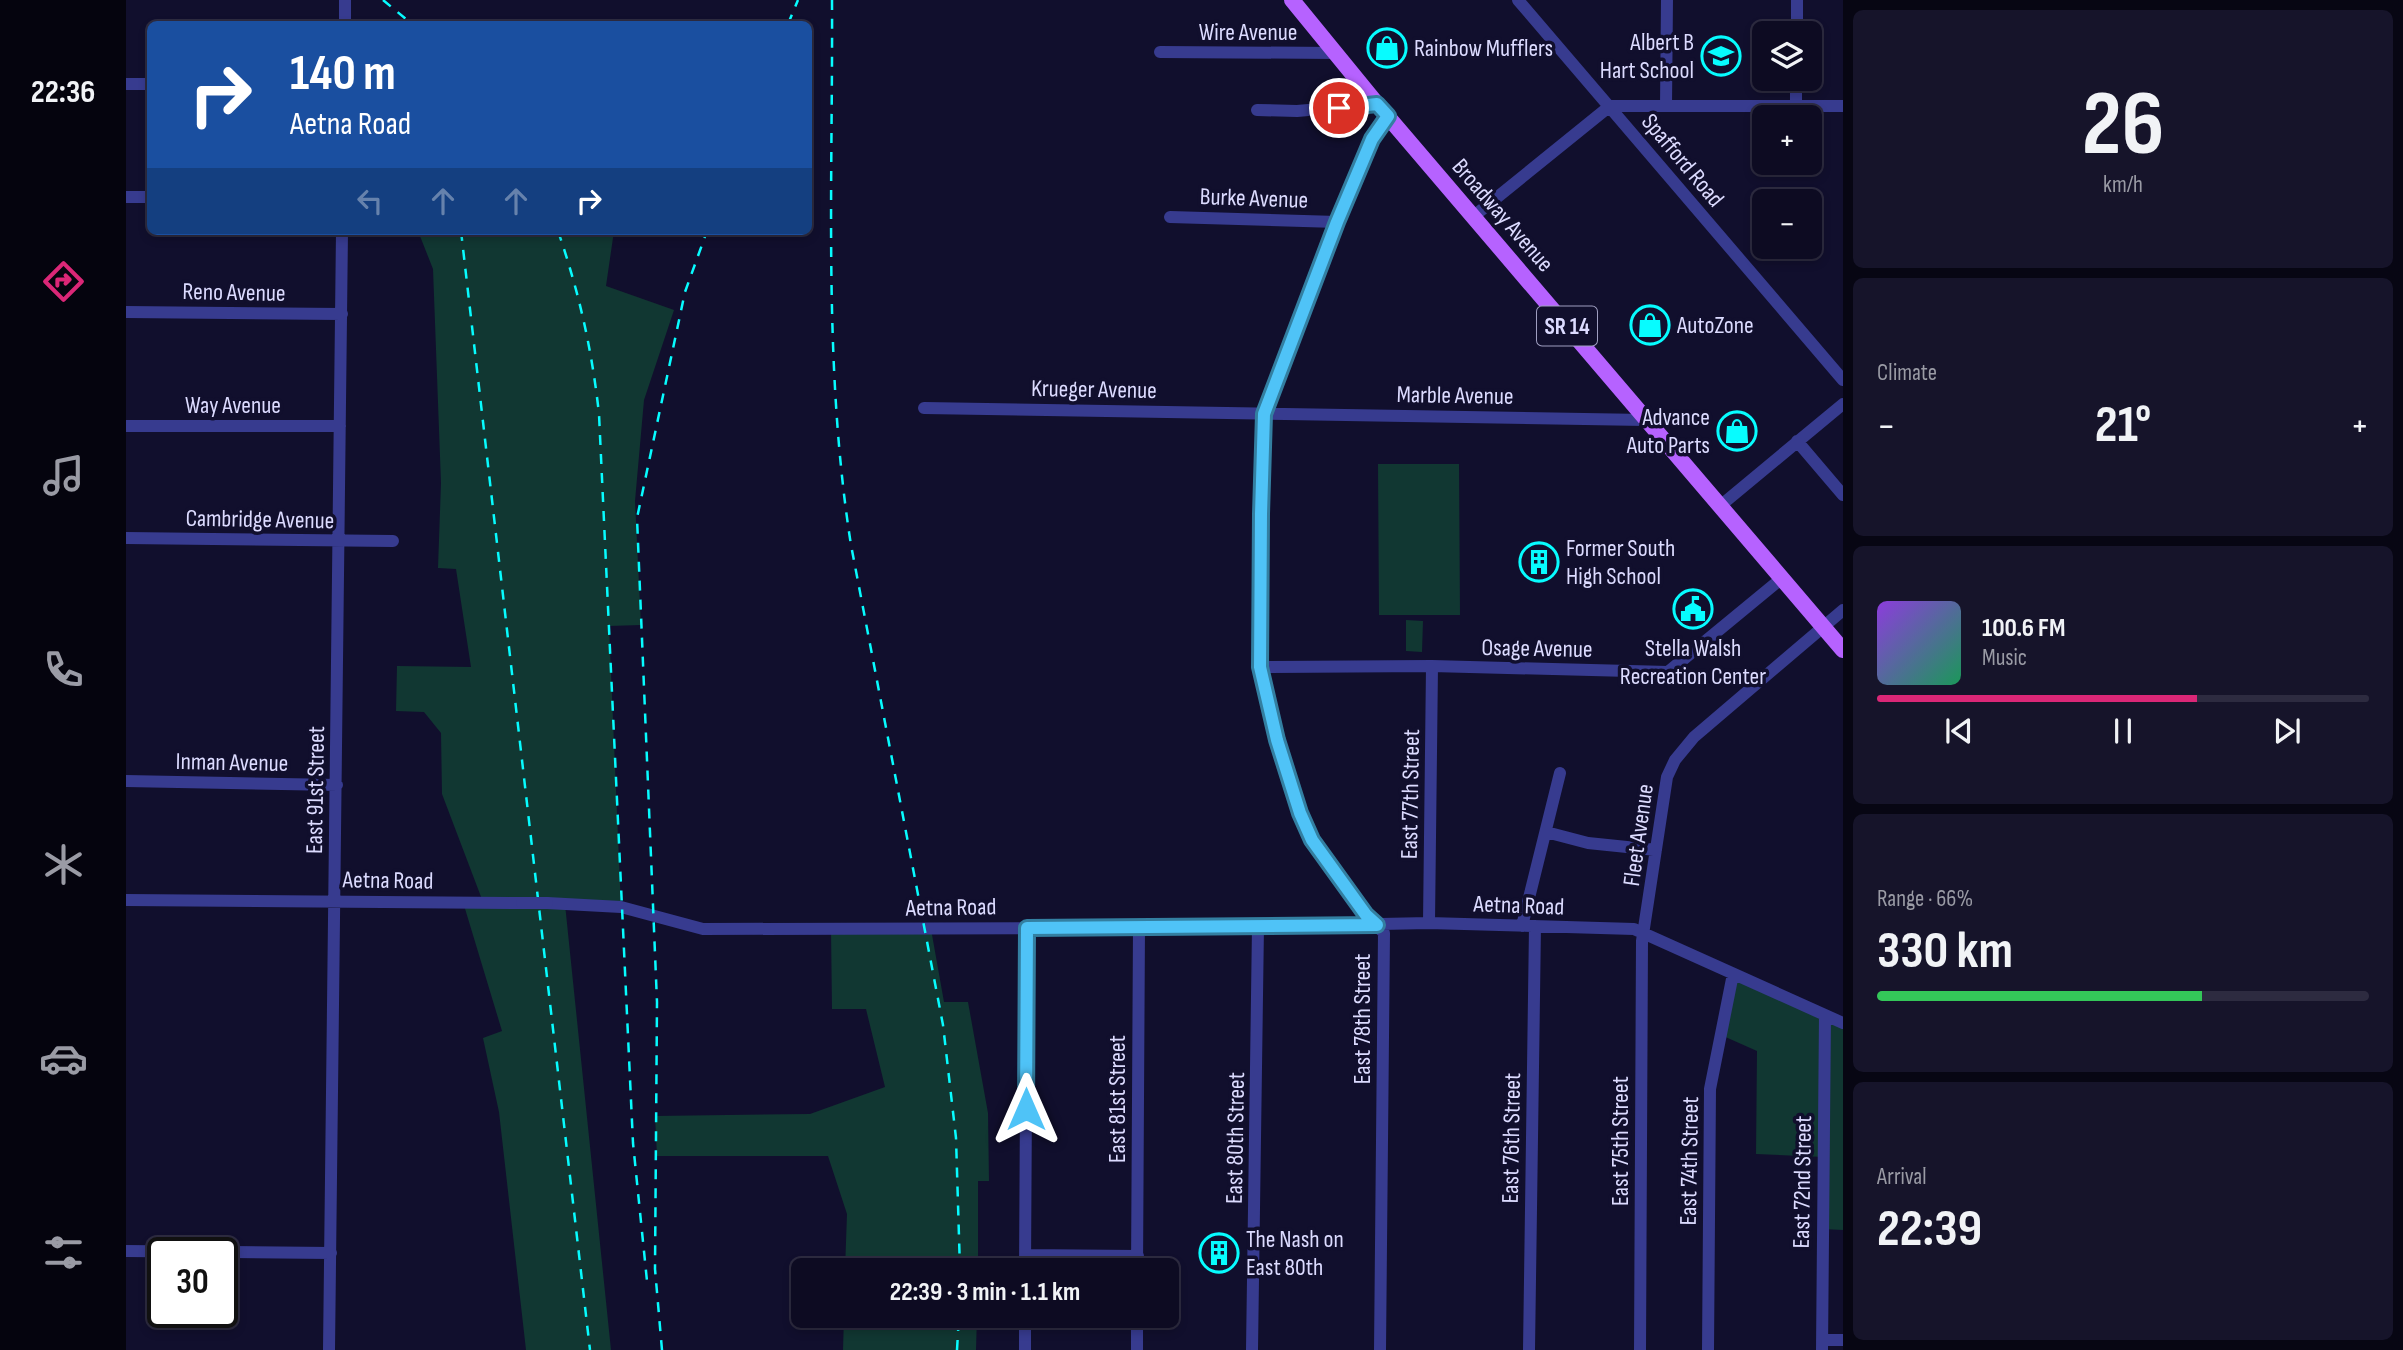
<!DOCTYPE html>
<meta charset="utf-8">
<style>
:root{--surface:#0d0b22;--page:#16142a;--text:#f1f3f6;--muted:#9a9ba5;--line:#2d2b40;--accent:#db2777}
body{margin:0;font-family:"Sofia Sans Condensed",sans-serif;background:var(--page);color:var(--text);height:100vh;display:flex;flex-direction:column;font-size:26px;white-space:nowrap}
*{box-sizing:border-box;margin:0}
p{font-size:23px;color:var(--muted)}
.icon{flex:none;width:38px;height:38px;fill:none;stroke:currentColor;stroke-width:2;stroke-linecap:round;stroke-linejoin:round}
.map{position:relative;flex:1;overflow:hidden}
.panel{display:flex;flex-direction:column;gap:10px;padding:10px;background:#070613;width:560px}
.panel>*{flex:none}
.banner{position:absolute;left:21px;top:21px;width:665px;height:214px;border-radius:10px;box-shadow:0 4px 10px #0003,0 0 0 2px var(--line);background:#1a4fa0;color:#fff;overflow:hidden}
.fabs{position:absolute;left:1626px;top:21px;display:grid;gap:14px}
.fabs a{display:grid;place-items:center;width:70px;height:70px;border-radius:10px;background:var(--surface);box-shadow:0 4px 10px #0003,0 0 0 2px var(--line);font-size:35px}
.speed{position:absolute;left:21px;top:1237px;display:flex;gap:14px;font-size:35px;font-weight:700;text-align:center}
.speed>*{display:grid;place-content:center;width:91px;height:91px;border-radius:50%;background:var(--surface);box-shadow:0 4px 10px #0003,0 0 0 2px var(--line);line-height:1}
.speed .limit{border:4px solid #111;border-radius:10px;background:#fff;color:#111}
.pin{position:absolute;display:grid;place-items:center;width:60px;height:60px;color:#fff;margin:-30px;border:4px solid #fff;border-radius:50%;box-shadow:0 2px 7px #0007}
.me{position:absolute;width:77px;margin:-38px;rotate:0deg;stroke-linejoin:round;filter:drop-shadow(0 0 5px #0008)}
.turn{display:flex;align-items:center;gap:24px;height:147px;padding:0 28px;font-size:32px}
.turn .icon{width:91px;height:91px;stroke-width:2.5}
.turn b{display:block;font-size:49px;line-height:60px}
.lanes{display:flex;align-items:center;height:66px;padding:0 28px;background:#0003;justify-content:center;gap:35px;direction:ltr}
.lanes .off{opacity:.35}
.big{font-size:52px;font-weight:700;line-height:1.1}
.panel .tile{flex:1;display:flex;flex-direction:column;justify-content:center;gap:10px;min-width:0;padding:0 24px;border-radius:10px;background:var(--page)}
.panel .dial{align-items:center;gap:0}
.dial b{font-size:91px;line-height:1}
.song{display:flex;align-items:center;gap:21px}
.cover{width:84px;height:84px;border-radius:10px;background:linear-gradient(135deg,hsl(270 70% 55%),hsl(150 70% 35%))}
.played{height:7px;border-radius:4px;background:linear-gradient(90deg,var(--accent) 65%,var(--line) 65%)}
.keys{display:flex;justify-content:space-around;direction:ltr}
.heat{display:flex;justify-content:space-between;align-items:center;font-size:38px;direction:ltr}
.charge{height:10px;border-radius:5px;background:linear-gradient(90deg,#34c759 66%,var(--line) 0)}
.trip{position:absolute;left:665px;top:1258px;width:388px;height:70px;border-radius:10px;background:var(--surface);box-shadow:0 4px 10px #0003,0 0 0 2px var(--line);font-weight:700;line-height:70px;text-align:center}
main{display:flex;flex:1;min-height:0}
.dock{display:flex;flex-direction:column;width:126px;justify-content:space-around;align-items:center;background:#05040e;color:var(--muted)}
.dock .icon{width:49px;height:49px}
.dock .current{color:var(--accent)}
.dock b{font-size:32px;color:var(--text)}
.map>svg:first-child{display:block}
.green{fill:#113732}
.lines{fill:none;stroke-linecap:round;stroke-linejoin:round}
.minor{stroke:#373b8f;stroke-width:12}
.major{stroke:#b662ff;stroke-width:16}
.rail{stroke:#07fcff;stroke-width:2.5;stroke-dasharray:10 9;stroke-linecap:butt}
.minor-bridge{stroke:#373b8f;stroke-width:12}
.route-casing{stroke:#337fa1;stroke-width:18}
.route{stroke:#4fc3f7;stroke-width:12}
.labels{text-anchor:middle;stroke-width:7;stroke-linejoin:round;paint-order:stroke}
.shield{fill:#110f2d;stroke:#9f9ec0;stroke-width:2}
.shield-label{font-size:23px;font-weight:bold;fill:#dcdbff}
.street-label{font-size:24px;fill:#dcdbff;stroke:#110f2d}
.poi-label{font-size:24px;fill:#dcdbff;stroke:#110f2d;text-anchor:start}
</style>
<main>
<nav class="dock">
<b>22:36</b>
<svg class="icon current" aria-label="directions" viewBox="0 0 24 24"><path d="M12 3l9 9-9 9-9-9zM9 14v-3h6M13 9l2 2-2 2"/></svg>
<svg class="icon" aria-label="music" viewBox="0 0 24 24"><path d="M9 18V5l10-2v13"/><circle cx="6" cy="18" r="3"/><circle cx="16" cy="16" r="3"/></svg>
<svg class="icon" aria-label="phone" viewBox="0 0 24 24"><path d="M5 4h4l2 5-3 2q2 4 5 5l2-3 5 2v4C11 20 4 13 5 4z"/></svg>
<svg class="icon" aria-label="climate" viewBox="0 0 24 24"><path d="M12 3v18M4 7l16 10M4 17L20 7"/></svg>
<svg class="icon" aria-label="car" viewBox="0 0 24 24"><path d="M5 17H2v-5l4-1 3-4h7l3 4 3 1v5h-3M9 17h6M6 11h13"/><circle cx="7" cy="17" r="2"/><circle cx="17" cy="17" r="2"/></svg>
<svg class="icon" aria-label="filters" viewBox="0 0 24 24"><path d="M4 7h16M4 17h16"/><circle cx="9" cy="7" r="2"/><circle cx="15" cy="17" r="2"/></svg>
</nav>
<div class="map">
<svg width="1717" height="1350" viewBox="0 0 1717 1350">
<rect width="100%" height="100%" fill="#110f2d"/>
<path class="green" d="M292,231H488L480,286L548,310L518,400L509,501L515,625L483,626L495,907L439,904L485,1350H400L373,1112L357,1038L376,1031L337,902H357L316,794L315,733L298,712L270,711L271,666L345,667L330,569L312,568L315,483L307,269Z
M1252,464H1333L1334,615H1253Z
M1280,620L1297,621L1296,652L1280,651Z
M805,929L818,1002H842L862,1113L863,1181H852V1270H719L721,1214L702,1156H531L529,1116L684,1114L759,1087L740,1009H706L705,930Z
M1607,974L1717,1023V1230L1697,1229L1698,1157L1630,1154L1631,1051L1595,1035Z
M718,1316H851L850,1350H717Z"/>
<g class="lines">
<path class="minor" d="M1392,0L1717,380
M219,24V0
M1671,33V0
M1034,52L1211,53
M0,84H24
M1540,106L1541,0
M1670,106V79
M1131,110L1171,111L1251,104
M0,197H24
M1348,216L1484,106H1717
M1044,217L1211,222
M0,312L216,314
M798,408L1519,420
M0,426H214
M1671,441L1717,495
M1594,506L1717,404
M0,538L267,541
M1134,667L1306,666L1542,672L1655,579
M0,781L211,785
M1420,832L1462,843L1530,850
M0,900L396,903
M421,903L495,907L577,929L1050,928L1303,923L1508,929L1717,1023
M1303,923L1306,666
M1396,926L1434,773
M0,1251L205,1253
M899,1255L1012,1256
M899,1270L901,928
M1011,1270L1013,927
M1696,1340H1717
M203,1350L216,231
M899,1350V1316
M1011,1350V1316
M1126,1350L1132,926
M1254,1350L1258,933L1240,915L1186,840L1174,813L1151,740L1134,660L1138,414L1211,222L1246,139L1262,116
M1403,1350L1409,926
M1514,1350L1516,941L1541,777L1549,760L1568,737L1717,610
M1582,1350L1584,1089L1607,974
M1696,1350L1699,1015"/>
<path class="major" d="M1166,0L1251,104L1717,650"/>
<path class="rail" d="M257,0L286,24
M706,0C707,180 697,368 725,545L817,1025L830,1138L834,1270
M662,24L672,0
M335,231L464,1350
M432,231C453,292 466,350 473,414L507,1143L521,1281
M536,1350L529,1269L531,1002L511,518L559,292L581,231
M831,1350L833,1316"/>
<path class="minor-bridge" d="M396,903H421"/>
</g>
<g class="lines">
<g class="route-casing">
<path id="route" d="M900,1109L901,928L1251,925L1240,915L1186,840L1174,813L1151,740L1134,667L1135,514L1138,414L1211,222L1246,139L1262,116L1251,104L1213,108"/>
</g>
<use href="#route" class="route"/>
</g>
<defs>
<g id="shop-ring" transform="scale(2.0125)"><circle r="9.5" fill="#110f2d" stroke="#07fcff" stroke-width="1.5"/><path d="M-5-2.5h2.3a2.7 3.5 0 0 1 5.4 0H5L5.5 6h-11ZM-1.5-2.5h3a1.5 2.3 0 0 0-3 0Z" fill="#07fcff"/></g>
<g id="school-ring" transform="scale(2.0125)"><circle r="9.5" fill="#110f2d" stroke="#07fcff" stroke-width="1.5"/><path d="M0-5L7-2L0 1L-7-2ZM-4 1L0 2.5L4 1V4Q0 6-4 4Z" fill="#07fcff"/></g>
<g id="building-ring" transform="scale(2.0125)"><circle r="9.5" fill="#110f2d" stroke="#07fcff" stroke-width="1.5"/><path d="M-4-6H4V6H1V3H-1V6H-4ZM-2.5-4.3h1.7v1.8h-1.7ZM.8-4.3h1.7v1.8H.8ZM-2.5-1h1.7V.8h-1.7ZM.8-1h1.7V.8H.8Z" fill="#07fcff"/></g>
<g id="civic-ring" transform="scale(2.0125)"><circle r="9.5" fill="#110f2d" stroke="#07fcff" stroke-width="1.5"/><path d="M-.6-6.5H3V-4.5H.6V-3L4-1V1h2V6H-6V1h2V-1L-.6-3ZM-1.2 2.5V6h2.4V2.5Z" fill="#07fcff"/></g>
</defs>
<g fill-rule="evenodd">
<use href="#shop-ring" x="1261" y="48"/>
<use href="#school-ring" x="1595" y="56"/>
<use href="#shop-ring" x="1524" y="325"/>
<use href="#shop-ring" x="1611" y="431"/>
<use href="#building-ring" x="1413" y="562"/>
<use href="#civic-ring" x="1567" y="609"/>
<use href="#building-ring" x="1093" y="1253"/>
</g>
<g class="labels">
<rect class="shield" x="1411" y="306.5" width="60" height="39" rx="5"/>
<g class="shield-label">
<text x="1441" y="334">SR 14</text>
</g>
<g class="street-label">
<text x="1122" y="40">Wire Avenue</text>
<text transform="translate(1557 160) rotate(50)" y="8">Spafford Road</text>
<text transform="translate(1128 198) rotate(2)" y="8">Burke Avenue</text>
<text transform="translate(1377 215) rotate(49)" y="8">Broadway Avenue</text>
<text transform="translate(108 292) rotate(1)" y="8">Reno Avenue</text>
<text transform="translate(968 389) rotate(1)" y="8">Krueger Avenue</text>
<text transform="translate(1329 395) rotate(1)" y="8">Marble Avenue</text>
<text x="107" y="413">Way Avenue</text>
<text transform="translate(134 519) rotate(1)" y="8">Cambridge Avenue</text>
<text transform="translate(1411 648) rotate(1)" y="8">Osage Avenue</text>
<text transform="translate(106 762) rotate(1)" y="8">Inman Avenue</text>
<text transform="translate(189 790) rotate(-89)" y="8">East 91st Street</text>
<text transform="translate(1284 794) rotate(-89)" y="8">East 77th Street</text>
<text transform="translate(1512 835) rotate(-82)" y="8">Fleet Avenue</text>
<text transform="translate(262 880) rotate(1)" y="8">Aetna Road</text>
<text transform="translate(1393 905) rotate(2)" y="8">Aetna Road</text>
<text transform="translate(825 907) rotate(-1)" y="8">Aetna Road</text>
<text transform="translate(1236 1019) rotate(-90)" y="8">East 78th Street</text>
<text transform="translate(991 1099) rotate(-90)" y="8">East 81st Street</text>
<text transform="translate(1109 1138) rotate(-89)" y="8">East 80th Street</text>
<text transform="translate(1385 1138) rotate(-89)" y="8">East 76th Street</text>
<text transform="translate(1494 1141) rotate(-90)" y="8">East 75th Street</text>
<text transform="translate(1563 1161) rotate(-89)" y="8">East 74th Street</text>
<text transform="translate(1676 1182) rotate(-89)" y="8">East 72nd Street</text>
</g>
<g class="poi-label">
<text x="1568" y="50" text-anchor="end">Albert B<tspan x="1568" dy="28">Hart School</tspan></text>
<text x="1288" y="56">Rainbow Mufflers</text>
<text x="1551" y="333">AutoZone</text>
<text x="1584" y="425" text-anchor="end">Advance<tspan x="1584" dy="28">Auto Parts</tspan></text>
<text x="1440" y="556">Former South<tspan x="1440" dy="28">High School</tspan></text>
<text x="1567" y="656" text-anchor="middle">Stella Walsh<tspan x="1567" dy="28">Recreation Center</tspan></text>
<text x="1120" y="1247">The Nash on<tspan x="1120" dy="28">East 80th</tspan></text>
</g>
</g>
</svg>
<div class="fabs">
<a><svg class="icon" aria-label="layers" viewBox="0 0 24 24"><path d="M12 4l9 5-9 5-9-5zM3 14l9 5 9-5"/></svg></a>
<a>+</a>
<a>−</a>
</div>
<div class="speed"><div class="limit">30</div></div>
<div class="pin" style="left:1213px;top:108px;background:#d93025"><svg class="icon" aria-label="arrive" viewBox="0 0 24 24"><path d="M6 21V4h12l-3 4 3 4H6"/></svg></div>
<svg class="me" style="left:900px;top:1109px" viewBox="-20 -20 40 40"><path d="M0-17L14 15 0 8-14 15z" fill="#4fc3f7" stroke="#fff" stroke-width="4"/></svg>
<div class="trip">22:39 · 3 min · 1.1 km</div>
<div class="banner">
<div class="turn"><svg class="icon" aria-label="right" viewBox="0 0 24 24"><path d="M7 20v-9h11M14 6l5 5-5 5"/></svg><div><b>140 m</b>Aetna Road</div></div>
<div class="lanes"><svg class="icon off" aria-label="left" viewBox="0 0 24 24"><path d="M17 20v-9H6M10 6l-5 5 5 5"/></svg><svg class="icon off" aria-label="ahead" viewBox="0 0 24 24"><path d="M12 20V5M6 11l6-6 6 6"/></svg><svg class="icon off" aria-label="ahead" viewBox="0 0 24 24"><path d="M12 20V5M6 11l6-6 6 6"/></svg><svg class="icon" aria-label="right" viewBox="0 0 24 24"><path d="M7 20v-9h11M14 6l5 5-5 5"/></svg></div>
</div>
</div>
<section class="panel">
<div class="tile dial"><b>26</b><p>km/h</p></div>
<div class="tile"><p>Climate</p>
<div class="heat"><a>−</a><b class="big">21°</b><a>+</a></div>
</div>
<div class="tile">
<div class="song"><i class="cover"></i><div><b>100.6 FM</b><p>Music</p></div></div>
<div class="played"></div>
<div class="keys"><svg class="icon" aria-label="previous" viewBox="0 0 24 24"><path d="M18 5L8 12l10 7zM5 5v14"/></svg><svg class="icon" aria-label="pause" viewBox="0 0 24 24"><path d="M8 5v14M16 5v14"/></svg><svg class="icon" aria-label="next" viewBox="0 0 24 24"><path d="M6 5l10 7-10 7zM19 5v14"/></svg></div>
</div>
<div class="tile"><p>Range · 66%</p><b class="big">330 km</b><div class="charge"></div></div>
<div class="tile"><p>Arrival</p><b class="big">22:39</b></div>
</section>
</main>
